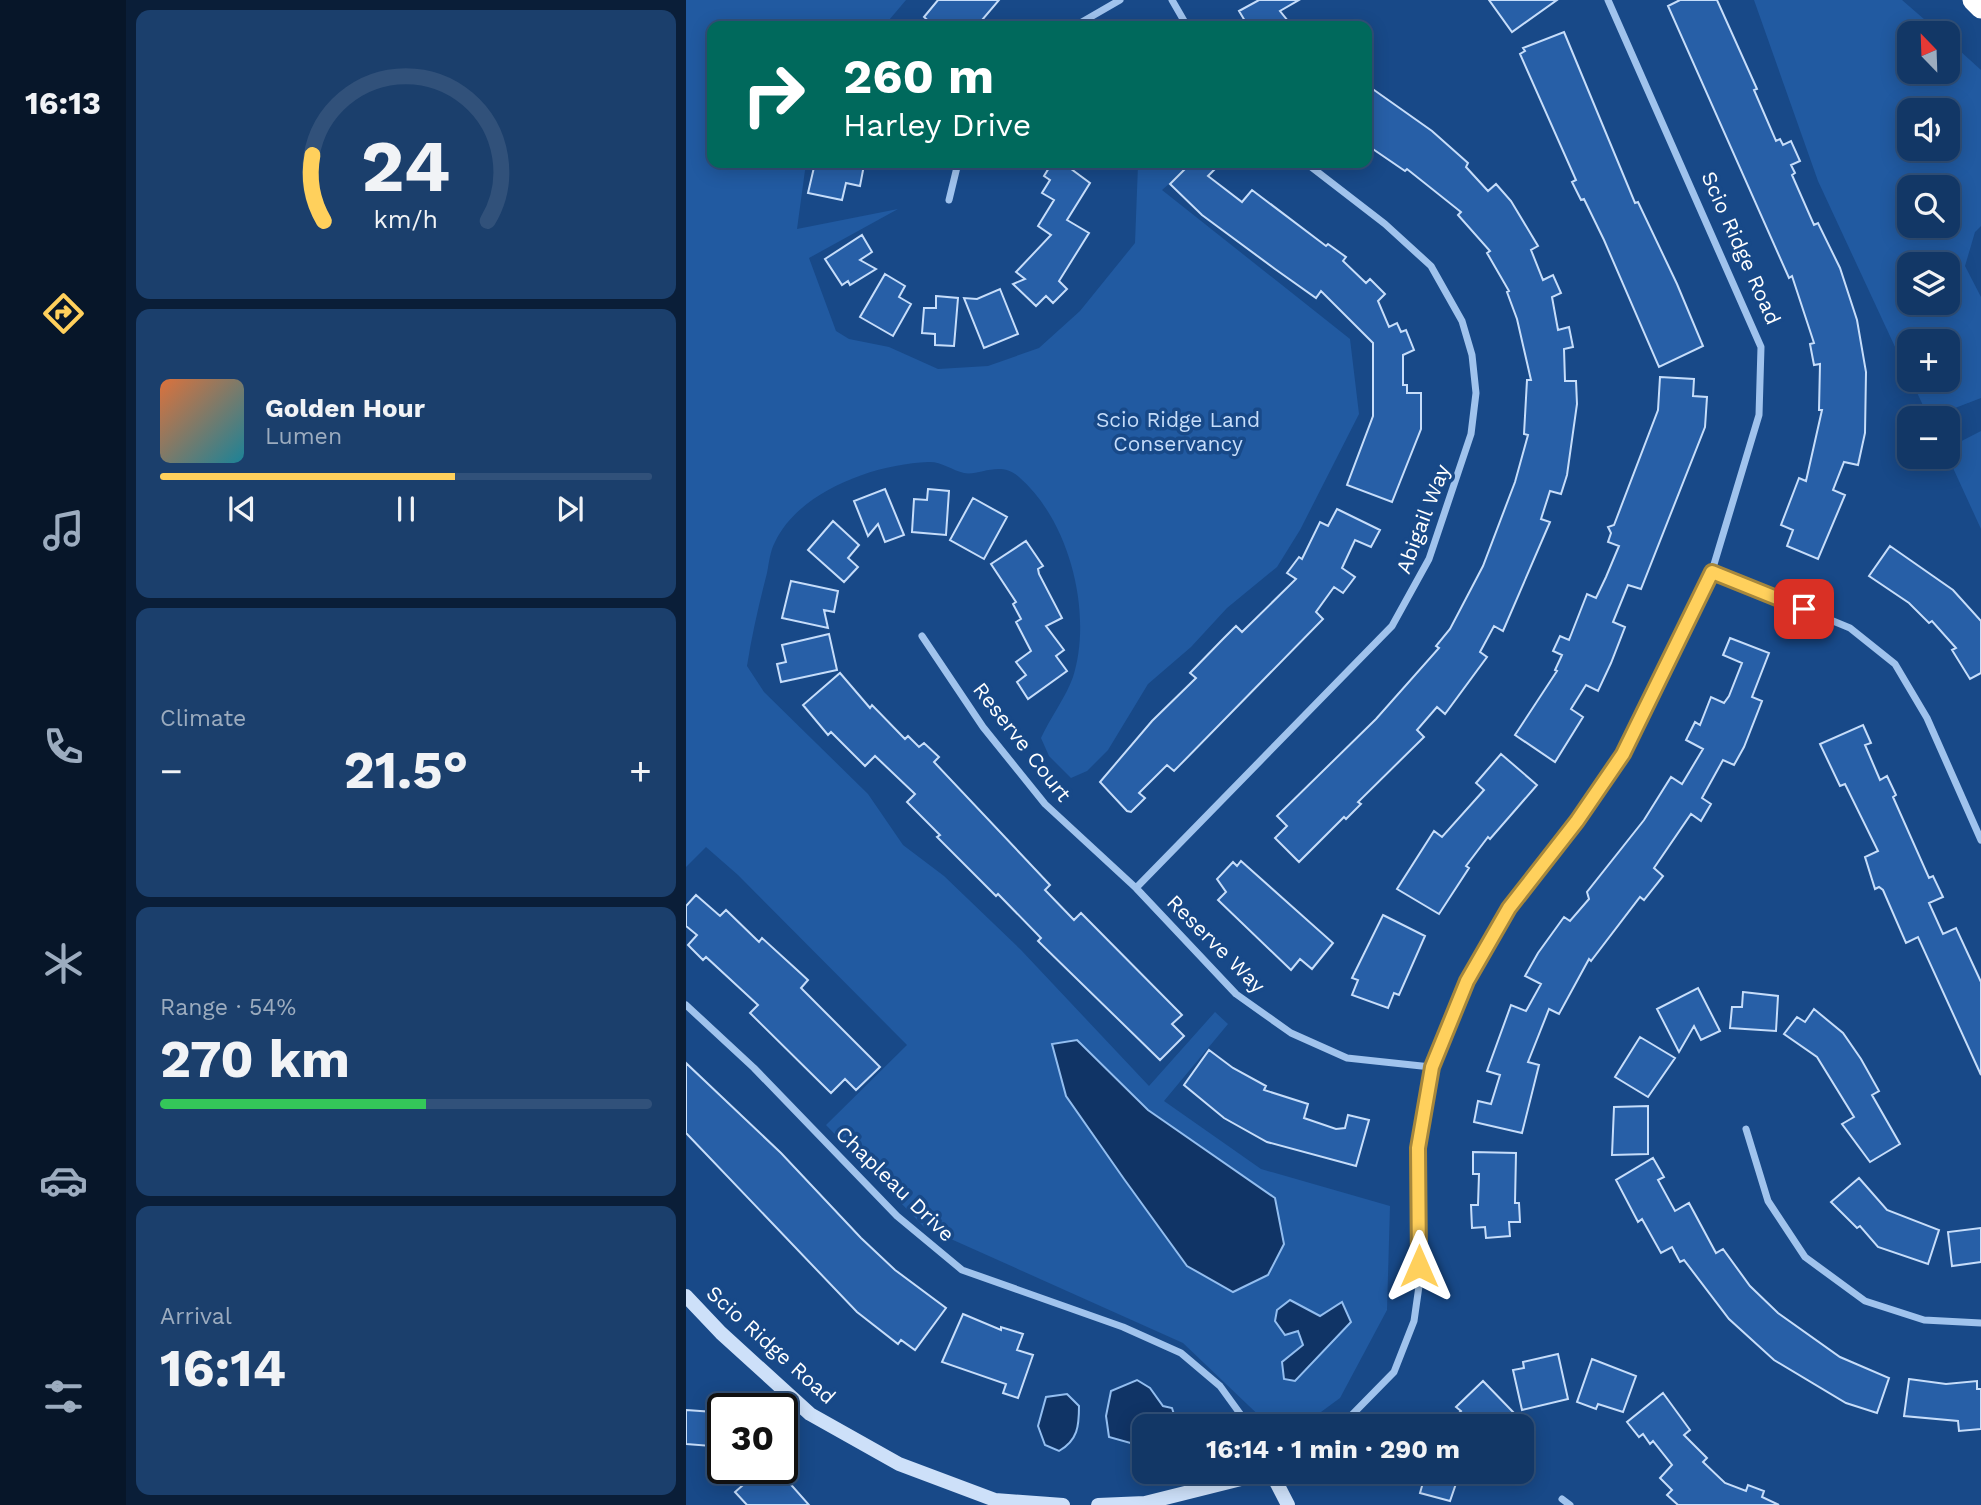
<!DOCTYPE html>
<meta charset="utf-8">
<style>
:root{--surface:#123766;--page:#1b3f6c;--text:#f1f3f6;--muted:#9cacbf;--line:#31517a;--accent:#ffd05c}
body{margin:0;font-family:"Work Sans",sans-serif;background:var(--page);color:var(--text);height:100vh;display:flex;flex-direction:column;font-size:26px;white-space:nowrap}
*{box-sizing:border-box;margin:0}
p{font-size:23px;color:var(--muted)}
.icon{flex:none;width:38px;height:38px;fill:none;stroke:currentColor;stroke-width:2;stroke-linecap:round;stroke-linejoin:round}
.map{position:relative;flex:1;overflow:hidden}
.details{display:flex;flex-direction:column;gap:10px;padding:10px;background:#0a1e38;width:560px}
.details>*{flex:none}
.hud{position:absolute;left:21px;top:21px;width:665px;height:147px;border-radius:14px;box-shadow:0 4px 18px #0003,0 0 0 2px var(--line);background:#00695c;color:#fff;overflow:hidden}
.needle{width:46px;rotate:337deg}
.tools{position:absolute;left:1211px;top:21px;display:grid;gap:14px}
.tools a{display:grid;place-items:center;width:63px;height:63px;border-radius:14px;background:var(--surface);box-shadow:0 4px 18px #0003,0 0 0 2px var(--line);font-size:35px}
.speed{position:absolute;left:21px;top:1393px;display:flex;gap:14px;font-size:35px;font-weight:700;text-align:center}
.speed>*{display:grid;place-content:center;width:91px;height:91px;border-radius:50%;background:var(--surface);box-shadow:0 4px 18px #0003,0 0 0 2px var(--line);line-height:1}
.speed .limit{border:4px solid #111;border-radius:10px;background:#fff;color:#111}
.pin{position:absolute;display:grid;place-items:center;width:60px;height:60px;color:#fff;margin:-30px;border-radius:14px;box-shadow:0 4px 10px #0006}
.me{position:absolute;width:77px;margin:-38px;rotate:0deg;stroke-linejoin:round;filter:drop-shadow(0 0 5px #0008)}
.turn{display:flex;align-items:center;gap:24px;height:147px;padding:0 21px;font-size:32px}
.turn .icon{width:91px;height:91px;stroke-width:2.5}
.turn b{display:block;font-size:49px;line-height:60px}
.big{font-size:52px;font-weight:700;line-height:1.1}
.details .tile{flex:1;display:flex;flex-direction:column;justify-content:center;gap:10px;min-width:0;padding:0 24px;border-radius:14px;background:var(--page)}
.details .dial{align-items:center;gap:0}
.dial svg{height:182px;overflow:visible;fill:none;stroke:var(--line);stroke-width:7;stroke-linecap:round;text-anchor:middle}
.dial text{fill:var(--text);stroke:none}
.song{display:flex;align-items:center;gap:21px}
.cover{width:84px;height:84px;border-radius:10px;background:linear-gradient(135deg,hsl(20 70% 55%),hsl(190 70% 35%))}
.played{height:7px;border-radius:4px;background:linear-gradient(90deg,var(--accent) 60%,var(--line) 60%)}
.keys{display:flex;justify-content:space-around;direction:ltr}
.heat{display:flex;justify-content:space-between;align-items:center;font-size:38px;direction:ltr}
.charge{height:10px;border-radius:5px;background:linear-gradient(90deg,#34c759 54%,var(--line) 0)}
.trip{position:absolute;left:446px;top:1414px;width:402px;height:70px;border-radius:14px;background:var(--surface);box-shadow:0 4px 18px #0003,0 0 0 2px var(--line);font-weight:700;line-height:70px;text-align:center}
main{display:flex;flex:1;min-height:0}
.tab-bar{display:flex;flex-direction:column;width:126px;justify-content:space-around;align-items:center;background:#071629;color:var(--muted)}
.tab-bar .icon{width:49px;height:49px}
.tab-bar .current{color:var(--accent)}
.tab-bar b{font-size:32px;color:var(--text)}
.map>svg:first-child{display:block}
.green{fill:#215aa1;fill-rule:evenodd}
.water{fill:#103466;stroke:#93bef0;stroke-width:2}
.building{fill:#275fa7;stroke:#c6ddfa;stroke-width:2}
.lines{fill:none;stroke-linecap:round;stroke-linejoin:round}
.street{stroke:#a0c3ed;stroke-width:7}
.secondary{stroke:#cde0f9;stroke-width:14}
.highway{stroke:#fff;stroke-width:21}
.route-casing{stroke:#a6873c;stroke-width:18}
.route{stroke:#ffd05c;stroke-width:12}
.labels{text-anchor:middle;stroke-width:7;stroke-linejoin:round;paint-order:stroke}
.street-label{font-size:21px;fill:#fff;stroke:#184988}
.park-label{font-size:21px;fill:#c6ddfa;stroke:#184988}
</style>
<main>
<nav class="tab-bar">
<b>16:13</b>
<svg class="icon current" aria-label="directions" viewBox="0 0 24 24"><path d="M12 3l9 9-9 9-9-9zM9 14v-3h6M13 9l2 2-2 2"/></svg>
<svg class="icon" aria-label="music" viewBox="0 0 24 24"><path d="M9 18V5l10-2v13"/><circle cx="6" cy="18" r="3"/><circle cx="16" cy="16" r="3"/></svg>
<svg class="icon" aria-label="phone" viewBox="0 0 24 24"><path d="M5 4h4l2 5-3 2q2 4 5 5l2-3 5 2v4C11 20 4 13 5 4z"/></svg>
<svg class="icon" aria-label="climate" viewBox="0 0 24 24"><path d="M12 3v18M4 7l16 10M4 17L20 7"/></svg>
<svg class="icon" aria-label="car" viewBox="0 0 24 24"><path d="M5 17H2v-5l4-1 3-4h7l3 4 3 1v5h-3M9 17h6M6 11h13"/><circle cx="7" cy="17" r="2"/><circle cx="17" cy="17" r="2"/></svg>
<svg class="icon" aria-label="filters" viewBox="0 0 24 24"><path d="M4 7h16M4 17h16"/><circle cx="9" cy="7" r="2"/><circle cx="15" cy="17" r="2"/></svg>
</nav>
<section class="details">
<div class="tile dial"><svg viewBox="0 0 100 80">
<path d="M14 69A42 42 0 1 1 86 69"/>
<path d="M14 69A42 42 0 0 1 9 40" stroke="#ffd05c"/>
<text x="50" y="56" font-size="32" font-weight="700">24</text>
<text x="50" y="72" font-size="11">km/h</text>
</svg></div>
<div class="tile">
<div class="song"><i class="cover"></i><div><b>Golden Hour</b><p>Lumen</p></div></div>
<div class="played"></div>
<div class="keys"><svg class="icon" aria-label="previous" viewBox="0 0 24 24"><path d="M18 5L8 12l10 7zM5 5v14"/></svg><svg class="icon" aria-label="pause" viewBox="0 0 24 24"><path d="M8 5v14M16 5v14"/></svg><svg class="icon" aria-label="next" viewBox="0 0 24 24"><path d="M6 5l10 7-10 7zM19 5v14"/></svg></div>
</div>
<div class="tile"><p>Climate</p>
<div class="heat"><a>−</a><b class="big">21.5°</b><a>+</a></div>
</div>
<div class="tile"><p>Range · 54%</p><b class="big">270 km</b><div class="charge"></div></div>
<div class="tile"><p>Arrival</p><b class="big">16:14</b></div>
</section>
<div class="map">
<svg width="1295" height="1505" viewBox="0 0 1295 1505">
<rect width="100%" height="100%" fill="#184988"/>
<path class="green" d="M0,0H220L198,26H26V163H120L111,229L212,209L123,258L150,331L163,339L203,347L252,369L302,366L353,348L394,311L449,243L452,165L507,163L476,190L664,339L673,414L614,530L591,567L541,608L505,647L462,684L422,750L401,771L385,778L363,756L355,738C364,718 380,697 387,677C407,614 384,521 333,477C314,460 294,476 278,473C266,470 254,461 242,462C189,464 113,491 89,542C84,551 83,563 81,573C73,604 66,634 61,666L78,692L182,794L217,845L258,876L335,950L463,1086L529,1012L542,1024L478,1101L575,1169L704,1206L701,1310L654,1398L616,1426H584L497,1343L238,1227L140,1125L221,1045L52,875L20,847L0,867Z
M1068,0H1216L1254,33H1223V72H1262V40L1295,70V226L1289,232L1279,266L1295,297V398L1243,418L1225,380H1262V341H1223V377L1132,181ZM1223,110H1262V149H1223ZM1223,187H1262V226H1223ZM1262,264V303H1223V264Z
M1295,431V529L1262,457V448Z"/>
<path class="water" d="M391,1040L462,1110L589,1198L598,1244L582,1275L547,1292L501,1266L438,1179L380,1096L366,1044Z
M604,1300L634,1316L656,1302L665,1322L609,1381L598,1379L596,1362L617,1345L612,1331L599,1335L589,1321L591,1310Z
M451,1380L464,1388L477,1406L486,1408L491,1424L488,1426H458V1442L448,1444L423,1437L420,1416L425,1391Z
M381,1394L393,1406C393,1426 392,1440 373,1451L359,1445L352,1426L360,1397Z"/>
<path class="building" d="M252,0H313L291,26H248L238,17Z
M573,0H613L594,11L606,26H562L553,11Z
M803,0H871L826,32Z
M994,0H1031L1071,89L1068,90L1090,141L1094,139L1097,145L1105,141L1114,161L1105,165L1109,173L1106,175L1128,225L1132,223L1154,268L1171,320L1180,372L1179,433L1172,465L1158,462L1147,490L1159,495L1132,559L1101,546L1107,530L1095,525L1113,478L1120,481L1136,410H1133L1134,364L1128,365L1124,344L1128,343L1106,276L1103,278L982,6Z
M878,32L949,203L952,202L991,284L1017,346L973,367L918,240L898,199L895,200L886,182L890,180L834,54L839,51L837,48Z
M681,85L746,131L782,163L780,167L802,191L810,184L825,201L852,246L845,250L857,280L867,275L875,293L866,297L872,330L883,327L887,347L878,349L879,381H890L891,404L881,475L875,494L864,491L855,519L864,522L817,631L808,626L794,652L801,657L759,714L751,707L731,730L738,737L672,802L675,804L660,819L658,817L613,862L589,838L601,826L591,816L690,719L753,648L750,646L764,629L797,566L829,482L842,435L838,434L841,380H845L831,319L821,292L823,291L801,253L804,251L772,215L775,212L721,169L719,171L681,145Z
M129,163L178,165L174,186L160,183L156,200L122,193Z
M366,163H377L404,183L381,220L403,233L373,281L381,289L367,303L360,296L350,306L327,284L339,279L330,272L365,235L352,226L368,200L356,193L364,180L358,176Z
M505,163H535L522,176L556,202L566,190L640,246L642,244L660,257L657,261L680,283L684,279L699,294L692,301L703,327L711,323L715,332L720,330L728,350L717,355V385H721V393H735V429L706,502L661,485L687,416V343L635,291L630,298L589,269L516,215L484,184Z
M176,235L186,252L174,260L190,269L164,285L162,281L156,285L139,259Z
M199,274L219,286L213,297L225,304L207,336L174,317Z
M314,289L332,334L298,348L278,298L291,299Z
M250,296L272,298L268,346L249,345V334L236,333L238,308H250Z
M974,377L1008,379L1007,396L1021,397L1019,427L955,589L942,585L927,622L939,627L925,663L912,691L900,685L885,709L897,717L869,762L829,735L871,671L869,670L876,655L867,651L874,636L883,640L901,594L910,598L920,577L933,546L922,542L925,533L922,527L928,525L972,410Z
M199,489L218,535L199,542L192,524L182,536L168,501Z
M242,489L263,491L260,535L226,532L228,499L241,500Z
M287,498L321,517L298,559L264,540Z
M651,509L694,530L685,547L669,540L656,568L669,577L657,593L648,587L630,612L637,619L488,771L481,765L453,793L459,798L445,812L441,811L414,782L466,721L510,678L504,673L537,639L550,626L556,632L610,579L601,573L613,557L616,559L634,522L642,526Z
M147,521L173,545L162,558L172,567L158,582L122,550Z
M340,541L357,566L352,569L353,574L376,618L360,626L378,650L370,656L381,671L342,699L331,682L340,675L330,662L345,651L330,622L335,619L327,604L330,602L305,564Z
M1204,546L1267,590L1295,621V673L1284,679L1266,650L1270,648L1246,621L1243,623L1223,603L1183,576Z
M105,581L152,591L148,612L138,610L142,628L96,618Z
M143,634L151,670L95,682L91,664L100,662L96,645Z
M1044,638L1083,653L1066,697L1076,701L1058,747L1048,765L1037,760L1016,798L1025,804L1015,821L1005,814L968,868L977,876L958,900L954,897L905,961L903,959L873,1014L863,1009L842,1062L853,1065L836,1133L788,1122L792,1101L805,1104L814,1075L801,1071L825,1005L840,1011L855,984L839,976L852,953L878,917L884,921L903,899L901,892L958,820L985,777L996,784L1017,749L1000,740L1009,722L1014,725L1025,697L1038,703L1043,696L1056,663L1037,655Z
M154,673L184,708L186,705L219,739L222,736L233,747L238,743L253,757L248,762L364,885L359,890L388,920L395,913L496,1015L486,1024L498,1036L474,1060L352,941L355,938L312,894L310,896L251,837L254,835L221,802L229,794L189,756L179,766L145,732L142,735L117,705Z
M1177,725L1185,743L1179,745L1194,780L1201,776L1210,795L1207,797L1243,878L1247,876L1257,897L1243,903L1257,934L1270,928L1295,982V1075L1232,937L1220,943L1197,890L1193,887L1189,889L1179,857L1192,851L1159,784L1154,786L1134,744Z
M815,754L851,785L804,839L802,837L780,866L783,868L753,914L711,889L748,831L756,837L798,790L790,783Z
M555,861L647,943L626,969L614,959L605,970L532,900L540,892L531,879L547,862L551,866Z
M10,895L34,916L40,910L73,942L76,938L110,969L122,980L115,988L194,1067L170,1090L159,1079L145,1093L64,1013L72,1005L20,957L17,960L2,945L11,935L0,926V906Z
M697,915L739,936L713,995L708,993L702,1008L666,995L672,980L666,978Z
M1012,988L1034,1031L1015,1040L1008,1026L993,1052L971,1009Z
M1057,992L1092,996L1090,1031L1044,1028L1046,1007H1056Z
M1128,1009L1157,1033L1175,1059L1193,1091L1186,1095L1214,1144L1184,1162L1156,1124L1168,1117L1131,1057L1098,1034L1111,1017L1119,1022Z
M954,1037L989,1058L962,1097L929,1077Z
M523,1050L547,1068L580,1086L578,1090L622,1104L618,1118L650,1129L659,1128L662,1115L683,1120L670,1166L581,1142L538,1118L498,1085Z
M0,1063L95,1153L175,1238L209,1270L260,1308L229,1350L215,1340L212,1344L171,1312L0,1133Z
M962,1106V1154L926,1155L928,1107Z
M787,1152L830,1153L829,1203H833L834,1222H823L824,1236L800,1238L799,1227L786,1228L785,1205H792L793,1174H787Z
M967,1158L978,1177L972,1180L989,1211L1003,1203L1030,1253L1037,1249L1064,1286L1092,1313L1154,1357L1203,1378L1191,1413L1160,1403L1088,1360L1043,1319L998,1260L994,1262L986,1247L975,1253L956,1219L952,1222L930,1180Z
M1173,1178L1201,1210L1253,1230L1242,1264L1192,1247L1174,1226L1171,1228L1145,1202Z
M1295,1228V1262L1266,1266L1262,1232Z
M277,1314L315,1330V1327L337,1334L331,1350L347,1355L332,1398L317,1393L320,1384L256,1362Z
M872,1354L882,1399L836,1410L827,1370L838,1368L837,1362Z
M906,1359L950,1376L937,1412L912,1404L910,1409L891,1402Z
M1223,1379L1260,1384L1291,1381V1389H1295V1429L1273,1431L1272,1421L1218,1416Z
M797,1381L828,1413L814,1426H760L775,1411L770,1407Z
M977,1393L1004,1430L998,1435L1021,1458L1017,1462L1039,1483L1060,1491L1062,1485L1078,1491L1076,1497L1093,1505H992L981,1495L986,1490L974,1478L986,1465L967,1441L964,1444L957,1434L953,1437L941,1422Z
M0,1410L28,1412L25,1446L0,1444Z
M85,1468L100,1479L123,1505H61L49,1492L72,1472L76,1477Z
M740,1472H774L764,1501L734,1493Z"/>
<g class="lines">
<path class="street" d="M486,0L501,26
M389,26L434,0
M263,200L272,163
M1026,571L1164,628L1209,664L1241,718L1295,840
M236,636L297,727L359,804L450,888L550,994L605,1033L661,1058L745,1067
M450,888L706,626L743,559L785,434L790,393L786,355L776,321L745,266L699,224L620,163
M0,1005L68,1068L211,1216L276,1270L437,1327L495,1353L534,1386L563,1426
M1060,1129L1082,1201L1119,1257L1179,1301L1238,1320L1295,1323
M655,1426L708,1372L728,1321L733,1286L732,1148L745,1067L781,981L823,908L891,821L937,754L1026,571L1073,415L1075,347L922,0
M876,1499L884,1505"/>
<path class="secondary" d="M0,1296L35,1333L124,1414L213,1464L309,1500L377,1505
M585,1472L602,1505
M412,1505L459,1503L583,1472"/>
<path class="highway" d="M1287,0L1295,8"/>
</g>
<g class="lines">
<g class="route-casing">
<path id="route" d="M733,1266L732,1148L746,1067L781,981L823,908L891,821L937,754L1026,572L1118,609"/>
</g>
<use href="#route" class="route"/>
</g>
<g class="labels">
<g class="street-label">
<text transform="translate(1055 248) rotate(66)" y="7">Scio Ridge Road</text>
<text transform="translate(737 519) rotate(-69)" y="7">Abigail Way</text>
<text transform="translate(336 742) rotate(52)" y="7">Reserve Court</text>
<text transform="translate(530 944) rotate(45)" y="7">Reserve Way</text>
<text transform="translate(209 1184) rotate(44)" y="7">Chapleau Drive</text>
<text transform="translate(85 1345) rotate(42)" y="7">Scio Ridge Road</text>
</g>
<g class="park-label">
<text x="492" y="427">Scio Ridge Land<tspan x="492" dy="24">Conservancy</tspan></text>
</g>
</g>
</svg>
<div class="tools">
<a><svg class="needle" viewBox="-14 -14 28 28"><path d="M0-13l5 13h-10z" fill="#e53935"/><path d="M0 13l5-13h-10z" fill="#9cacbf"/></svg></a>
<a><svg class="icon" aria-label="sound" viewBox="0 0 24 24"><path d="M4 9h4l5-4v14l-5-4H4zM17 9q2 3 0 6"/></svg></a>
<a><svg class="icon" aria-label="search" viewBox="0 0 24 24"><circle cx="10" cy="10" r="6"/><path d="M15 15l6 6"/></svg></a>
<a><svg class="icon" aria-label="layers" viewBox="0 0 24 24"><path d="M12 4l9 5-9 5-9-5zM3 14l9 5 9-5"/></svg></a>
<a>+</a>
<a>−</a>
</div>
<div class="speed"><div class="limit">30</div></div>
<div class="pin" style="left:1118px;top:609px;background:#d93025"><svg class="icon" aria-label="arrive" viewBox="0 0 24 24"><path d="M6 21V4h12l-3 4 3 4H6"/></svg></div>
<svg class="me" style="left:733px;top:1266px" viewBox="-20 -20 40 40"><path d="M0-17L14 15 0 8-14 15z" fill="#ffd05c" stroke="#fff" stroke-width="4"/></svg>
<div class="trip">16:14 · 1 min · 290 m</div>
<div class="hud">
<div class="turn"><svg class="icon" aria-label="right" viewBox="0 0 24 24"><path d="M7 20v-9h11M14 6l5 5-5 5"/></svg><div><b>260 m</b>Harley Drive</div></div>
</div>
</div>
</main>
